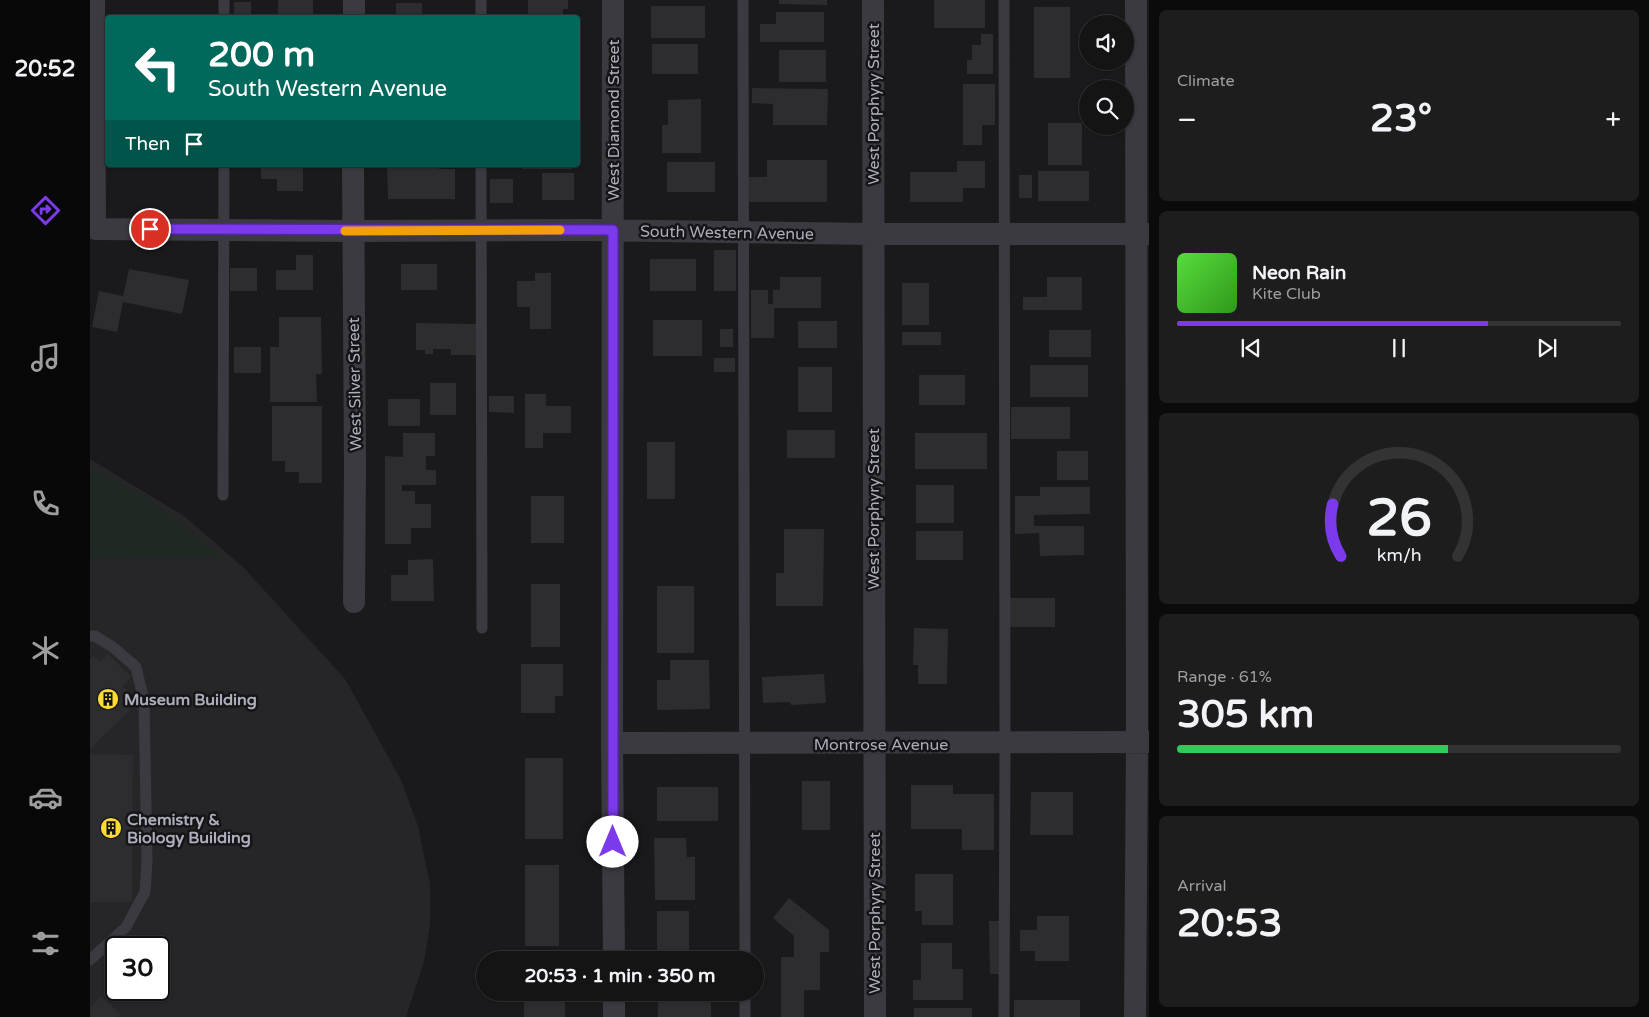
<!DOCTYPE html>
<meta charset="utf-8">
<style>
:root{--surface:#141415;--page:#1d1d1e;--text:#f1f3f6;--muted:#9d9ea0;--line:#333334;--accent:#7c3aed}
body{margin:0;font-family:"Varela Round",sans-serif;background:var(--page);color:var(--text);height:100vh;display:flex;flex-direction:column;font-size:19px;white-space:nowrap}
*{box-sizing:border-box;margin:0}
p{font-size:16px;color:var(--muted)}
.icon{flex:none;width:28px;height:28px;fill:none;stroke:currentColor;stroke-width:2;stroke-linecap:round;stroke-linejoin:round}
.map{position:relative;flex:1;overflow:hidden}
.panel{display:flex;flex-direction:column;gap:10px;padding:10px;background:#0b0b0c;width:500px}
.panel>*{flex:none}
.guide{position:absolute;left:15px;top:15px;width:475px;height:152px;border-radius:5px;box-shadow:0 1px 4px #0004,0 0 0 1px var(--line);background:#00695c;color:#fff;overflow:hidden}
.tools{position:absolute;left:989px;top:15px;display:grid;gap:10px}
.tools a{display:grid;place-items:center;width:55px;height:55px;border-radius:50%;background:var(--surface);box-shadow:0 1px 4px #0004,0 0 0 1px var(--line);font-size:25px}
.speed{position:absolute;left:15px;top:936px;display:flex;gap:10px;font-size:25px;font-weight:700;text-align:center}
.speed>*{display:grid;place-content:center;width:65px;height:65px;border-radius:50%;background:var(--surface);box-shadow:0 1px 4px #0004,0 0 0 1px var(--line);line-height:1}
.speed .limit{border:2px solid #111;border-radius:8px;background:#fff;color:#111}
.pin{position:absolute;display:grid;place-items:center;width:42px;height:42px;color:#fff;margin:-21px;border:2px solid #fff;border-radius:50%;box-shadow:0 1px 5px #0007}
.me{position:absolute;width:55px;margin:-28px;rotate:0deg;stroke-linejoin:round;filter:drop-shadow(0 0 4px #0008)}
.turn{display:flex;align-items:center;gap:18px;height:105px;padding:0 20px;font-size:22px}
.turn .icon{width:65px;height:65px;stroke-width:2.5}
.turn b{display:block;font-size:35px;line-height:42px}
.then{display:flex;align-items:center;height:48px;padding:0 20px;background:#0003;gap:10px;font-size:19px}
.big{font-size:38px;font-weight:700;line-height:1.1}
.panel .card{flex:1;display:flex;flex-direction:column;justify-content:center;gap:8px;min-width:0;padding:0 18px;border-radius:8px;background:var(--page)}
.panel .dial{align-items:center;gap:0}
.dial svg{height:130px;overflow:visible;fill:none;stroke:var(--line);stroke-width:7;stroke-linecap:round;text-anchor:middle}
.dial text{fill:var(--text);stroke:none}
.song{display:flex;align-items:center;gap:15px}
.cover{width:60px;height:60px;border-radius:8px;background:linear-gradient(135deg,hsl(110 70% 55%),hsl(110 70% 35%))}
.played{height:5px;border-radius:2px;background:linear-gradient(90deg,var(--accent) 70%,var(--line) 70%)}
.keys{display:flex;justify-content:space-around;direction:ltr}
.heat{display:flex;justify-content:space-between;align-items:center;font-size:28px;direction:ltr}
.charge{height:8px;border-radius:4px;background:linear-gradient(90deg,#34c759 61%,var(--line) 0)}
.trip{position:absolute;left:386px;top:951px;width:288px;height:50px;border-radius:25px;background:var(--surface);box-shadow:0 1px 4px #0004,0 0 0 1px var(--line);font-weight:700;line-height:50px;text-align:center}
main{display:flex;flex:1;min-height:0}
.tab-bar{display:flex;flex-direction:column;width:90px;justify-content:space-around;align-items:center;background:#080808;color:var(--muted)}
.tab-bar .icon{width:35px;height:35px}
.tab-bar .current{color:var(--accent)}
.tab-bar b{font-size:22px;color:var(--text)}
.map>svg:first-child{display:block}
.built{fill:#262629;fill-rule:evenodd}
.green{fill:#1f2822}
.building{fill:#2d2d30}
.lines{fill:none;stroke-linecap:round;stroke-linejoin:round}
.service{stroke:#3b3a41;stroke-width:11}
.minor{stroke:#3b3a41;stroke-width:22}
.route-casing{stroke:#51269a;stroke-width:12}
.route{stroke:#7c3aed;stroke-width:9}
.slow{stroke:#f59e0b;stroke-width:9}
.labels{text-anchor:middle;stroke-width:5;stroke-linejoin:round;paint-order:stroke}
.street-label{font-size:16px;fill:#acaebc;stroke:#151517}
.poi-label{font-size:16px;font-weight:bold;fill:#acaebc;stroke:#151517;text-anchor:start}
</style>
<main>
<nav class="tab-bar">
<b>20:52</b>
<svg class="icon current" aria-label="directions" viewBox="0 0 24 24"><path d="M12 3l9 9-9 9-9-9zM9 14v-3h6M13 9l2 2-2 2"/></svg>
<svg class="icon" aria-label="music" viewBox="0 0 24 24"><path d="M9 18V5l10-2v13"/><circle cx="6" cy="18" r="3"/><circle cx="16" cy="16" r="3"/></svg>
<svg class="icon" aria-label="phone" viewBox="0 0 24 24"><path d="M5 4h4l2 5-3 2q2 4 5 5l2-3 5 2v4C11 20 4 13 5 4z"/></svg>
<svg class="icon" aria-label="climate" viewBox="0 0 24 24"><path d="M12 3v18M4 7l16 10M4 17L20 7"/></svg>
<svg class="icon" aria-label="car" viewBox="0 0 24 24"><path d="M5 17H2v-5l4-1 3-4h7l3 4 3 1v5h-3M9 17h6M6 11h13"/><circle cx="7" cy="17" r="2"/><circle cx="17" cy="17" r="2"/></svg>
<svg class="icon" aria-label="filters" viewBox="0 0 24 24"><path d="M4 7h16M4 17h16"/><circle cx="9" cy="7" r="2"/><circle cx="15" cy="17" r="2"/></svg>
</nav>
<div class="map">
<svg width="1059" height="1017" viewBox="0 0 1059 1017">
<rect width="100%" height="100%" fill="#1a1a1c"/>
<path class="built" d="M0,459L94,516L153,567L255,679L311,780L328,826L340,884V925L334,962L316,1017H0ZM26,948H69V990H26Z"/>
<path class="green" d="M0,467L56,497L133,557L0,558Z"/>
<path class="building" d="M188,0H223V18H188Z
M438,0H478V9H473V18H438Z
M689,0H737V5L689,4Z
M844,0H895V28H844Z
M144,2H161V18H144Z
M306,3H332V18H306Z
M561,6H615V38H561Z
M944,7H980V78H944Z
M686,12H734V42H670V24H686Z
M891,34H903V74H877V60H882V45H891Z
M562,44H608V74H562Z
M689,50H736V82H689Z
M873,84H905V125H892V145H873Z
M662,88L738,89L737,125H683V104L662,103Z
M611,99V153H572V125H578V100Z
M958,123H992V165H958Z
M677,160H737V202H659V177H677Z
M867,161H895V188H873V202H820V172H867Z
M577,162H625V192H577Z
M171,165H213V191H187V179H171Z
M297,165H349V169H365V199H298Z
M432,165H482V169H432Z
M948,171H999V201H948Z
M452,173H484V200H452Z
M929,175H942V198H929Z
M400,179H423V203H400Z
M624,250H646V291H624Z
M206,255H223V290H186V270H206Z
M560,259H606V291H560Z
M311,264H347V290H311Z
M140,268H167V291H140Z
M39,269L99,280L92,314L33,302L27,332L2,327L9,291L33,296Z
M445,273H461V329H440V307H427V281H445Z
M690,277H731V308H684V338H661V290H678V304H683V290H690Z
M957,277H992V310H933V297H957Z
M812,283H839V325H812Z
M189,317H231L232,374H226L227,402H180V347H189Z
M563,320H612V356H563Z
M708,321H747V348H708Z
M326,323L386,324V355H361V349H343V354H335V350H326Z
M630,329H643V347H630Z
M959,330H1001V357H959Z
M812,332H851V345H812Z
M144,347H171V373H144Z
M624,358H645V372H624Z
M940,365H998V397H940Z
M708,367H742V412H708Z
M829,375H875V405H829Z
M340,383H366V415H340Z
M435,394H456V406H481V433H453V448H435Z
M399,396H424V413L399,412Z
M298,399H330V426H298Z
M182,406H232V483H209V472H195V461H182Z
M921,407H980V439H921Z
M697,430H745V458H697Z
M313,433H345V456H336V470H346V485H312V491H325V504H341V528H321V544H295V456L313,457Z
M825,433H897V469H825Z
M557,442H585V499H557Z
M967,451H998V480H967Z
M826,485H864V523H826Z
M950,487H1000V514L944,515V526H994V555L950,556L949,533L925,534V496H950Z
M441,496H474V543H441Z
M694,529H734L733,606H686V573H694Z
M826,531H873V560H826Z
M343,559L344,601H301V575H318V560Z
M441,584H470V647H441Z
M567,586H604V653H567Z
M919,598H965V627H919Z
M824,628L858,629L857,684H828V665H823Z
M18,654L41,677L32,686L41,694L33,703L40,710L0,749V660L3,656L10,662Z
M580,660H619L620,709L567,710V680H580Z
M431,664H473V696H465V713H431Z
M734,674L736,703L701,705L700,702L673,703L672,677Z
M0,754L43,755L42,902H0Z
M435,758H473V839H435Z
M712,781H740V830H712Z
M821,785H863V794H904V850H872V829H821Z
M567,787H628V821H567Z
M941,792H983V835H940Z
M564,838H596L597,857H605V900H565Z
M435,865H469V946H435Z
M825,874H863V925H832V911H825Z
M699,898L739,930V952H730V990H714V1017H691V957H704V936L683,918Z
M567,911H599V960H567Z
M947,916H979V961H945V951H930V930H947Z
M899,921H909L910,974H900Z
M831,943H862V969H873V1000H823V980H831Z
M434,992H475V1017H434Z
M11,996L31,1014L28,1017H0V1008Z
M568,997H621V1017H568Z
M924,1000H990V1017H924Z
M824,1008H882V1017H824Z"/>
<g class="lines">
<path class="service" d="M134,0V18
M391,0V18
M653,0L655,960
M914,0L915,743L914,1017
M391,165L392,628
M133,495L134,165
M0,636H5L24,648L46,667L54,701L57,861L55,892L36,927L0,960
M655,992V1017"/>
<path class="minor" d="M4,0L5,229L263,231L498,230L783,234H1059
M523,0L522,743L524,960
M783,0L785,1017
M264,18V0
M263,165L265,466L264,602
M522,743L1059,742
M524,992V1017
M1045,1017L1047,742L1046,0"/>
</g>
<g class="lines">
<g class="route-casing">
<path id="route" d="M60,229L523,230V842"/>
</g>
<use href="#route" class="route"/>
<path class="slow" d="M255,231L470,230"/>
</g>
<defs>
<g id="building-disc" transform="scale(1.125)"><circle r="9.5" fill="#fbdb33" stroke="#151517"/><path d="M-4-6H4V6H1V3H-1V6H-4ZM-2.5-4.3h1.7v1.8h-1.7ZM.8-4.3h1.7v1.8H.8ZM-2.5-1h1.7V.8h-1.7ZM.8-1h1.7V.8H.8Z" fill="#111"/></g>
</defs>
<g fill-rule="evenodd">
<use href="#building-disc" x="18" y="699"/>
<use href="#building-disc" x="21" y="828"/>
</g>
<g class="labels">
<g class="street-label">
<text transform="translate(783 104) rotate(-90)" y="6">West Porphyry Street</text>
<text transform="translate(523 120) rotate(-90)" y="6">West Diamond Street</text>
<text transform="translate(637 232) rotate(1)" y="6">South Western Avenue</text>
<text transform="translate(264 384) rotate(-91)" y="6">West Silver Street</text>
<text transform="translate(783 509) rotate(-90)" y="6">West Porphyry Street</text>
<text x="791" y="750">Montrose Avenue</text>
<text transform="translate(784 913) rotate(-90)" y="6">West Porphyry Street</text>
</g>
<g class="poi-label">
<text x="34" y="705">Museum Building</text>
<text x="37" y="825">Chemistry &amp;<tspan x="37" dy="18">Biology Building</tspan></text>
</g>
</g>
</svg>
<div class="tools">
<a><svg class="icon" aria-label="sound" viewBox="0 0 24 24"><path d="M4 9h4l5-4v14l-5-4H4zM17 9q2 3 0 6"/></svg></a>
<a><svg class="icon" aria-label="search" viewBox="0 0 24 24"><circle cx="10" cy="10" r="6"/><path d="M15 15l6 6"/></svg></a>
</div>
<div class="speed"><div class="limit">30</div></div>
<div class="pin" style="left:60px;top:229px;background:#d93025"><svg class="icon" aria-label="arrive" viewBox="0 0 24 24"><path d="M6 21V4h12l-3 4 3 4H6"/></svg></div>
<svg class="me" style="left:523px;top:842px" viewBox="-20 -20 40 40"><circle r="19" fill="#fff"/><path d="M0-13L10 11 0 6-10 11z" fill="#7c3aed"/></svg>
<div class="trip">20:53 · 1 min · 350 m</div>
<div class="guide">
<div class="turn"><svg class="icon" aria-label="left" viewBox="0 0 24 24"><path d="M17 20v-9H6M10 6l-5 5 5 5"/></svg><div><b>200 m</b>South Western Avenue</div></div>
<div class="then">Then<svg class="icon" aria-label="arrive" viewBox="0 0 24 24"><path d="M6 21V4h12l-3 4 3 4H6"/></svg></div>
</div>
</div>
<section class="panel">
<div class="card"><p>Climate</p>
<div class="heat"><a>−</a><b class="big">23°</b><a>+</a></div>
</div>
<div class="card">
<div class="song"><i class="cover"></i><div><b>Neon Rain</b><p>Kite Club</p></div></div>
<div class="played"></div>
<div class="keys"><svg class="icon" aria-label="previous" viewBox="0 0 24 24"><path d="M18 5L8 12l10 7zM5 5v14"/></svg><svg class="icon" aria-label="pause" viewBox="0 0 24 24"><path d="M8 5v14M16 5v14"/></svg><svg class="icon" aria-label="next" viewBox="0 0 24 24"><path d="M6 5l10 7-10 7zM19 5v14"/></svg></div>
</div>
<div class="card dial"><svg viewBox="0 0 100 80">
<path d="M14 69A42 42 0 1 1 86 69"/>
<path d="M14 69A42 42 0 0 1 9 37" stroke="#7c3aed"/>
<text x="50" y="56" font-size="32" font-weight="700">26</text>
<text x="50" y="72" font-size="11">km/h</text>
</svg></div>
<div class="card"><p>Range · 61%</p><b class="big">305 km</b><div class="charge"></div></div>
<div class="card"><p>Arrival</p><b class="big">20:53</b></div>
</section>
</main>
